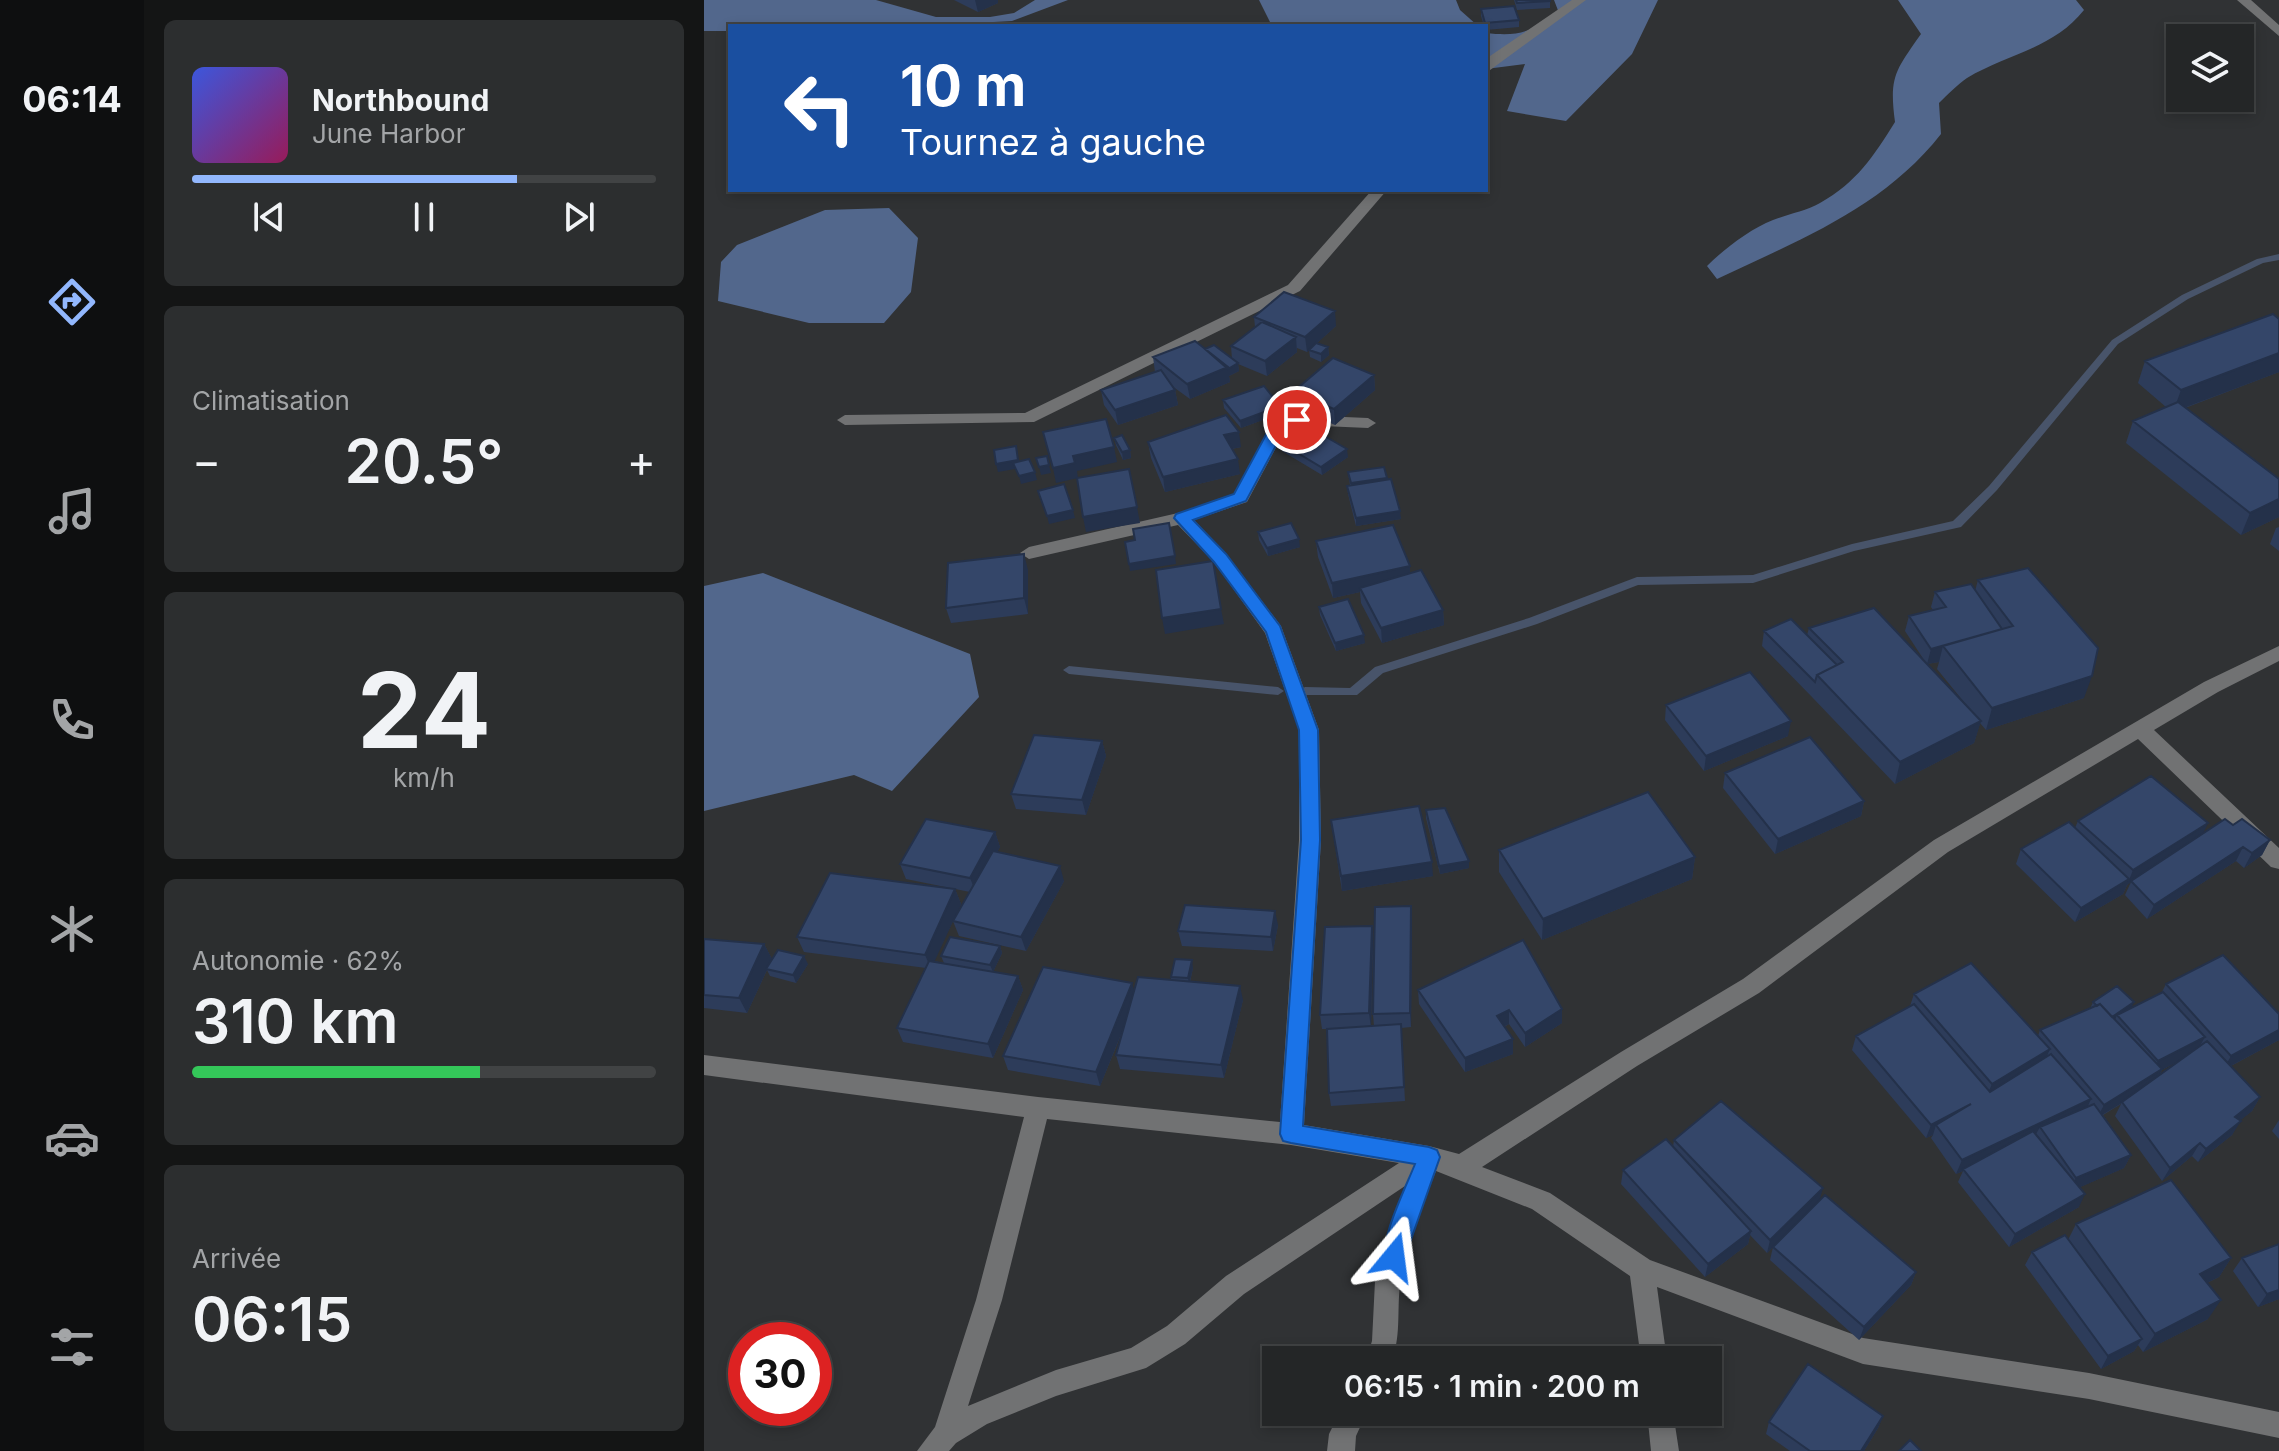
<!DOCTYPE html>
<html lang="fr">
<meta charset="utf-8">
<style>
:root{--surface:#242627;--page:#2c2e2f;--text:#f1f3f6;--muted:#a3a5a7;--line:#414344;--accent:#92b7fd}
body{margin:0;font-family:Inter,sans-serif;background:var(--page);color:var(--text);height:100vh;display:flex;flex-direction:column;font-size:30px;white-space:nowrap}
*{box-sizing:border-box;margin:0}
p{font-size:26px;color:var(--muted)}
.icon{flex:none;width:44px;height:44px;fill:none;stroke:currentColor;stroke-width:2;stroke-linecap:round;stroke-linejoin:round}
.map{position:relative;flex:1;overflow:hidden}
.drawer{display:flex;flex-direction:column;gap:20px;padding:20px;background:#141515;width:560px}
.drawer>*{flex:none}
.top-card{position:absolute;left:24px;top:24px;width:760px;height:168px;border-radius:0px;box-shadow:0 4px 12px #0003,0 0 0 2px var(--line);background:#1a4fa0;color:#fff;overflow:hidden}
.controls{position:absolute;left:1462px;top:24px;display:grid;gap:16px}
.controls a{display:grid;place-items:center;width:88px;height:88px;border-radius:0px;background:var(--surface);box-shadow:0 4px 12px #0003,0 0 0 2px var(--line);font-size:40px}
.speed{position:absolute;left:24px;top:1322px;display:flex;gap:16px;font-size:40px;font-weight:700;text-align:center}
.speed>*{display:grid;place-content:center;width:104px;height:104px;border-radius:50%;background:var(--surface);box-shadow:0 4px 12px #0003,0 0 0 2px var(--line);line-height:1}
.speed .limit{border:12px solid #d22;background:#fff;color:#111}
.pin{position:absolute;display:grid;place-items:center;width:68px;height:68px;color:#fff;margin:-34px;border:4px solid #fff;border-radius:50%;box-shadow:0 2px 8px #0007}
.me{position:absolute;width:88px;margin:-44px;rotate:16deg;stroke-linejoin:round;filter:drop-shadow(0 0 6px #0008)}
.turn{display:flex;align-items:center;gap:28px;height:168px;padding:0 40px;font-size:36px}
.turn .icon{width:104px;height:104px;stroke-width:2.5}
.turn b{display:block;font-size:56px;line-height:68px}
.big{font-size:60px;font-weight:600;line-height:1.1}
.drawer .card{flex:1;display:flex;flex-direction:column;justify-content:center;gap:12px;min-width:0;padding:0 28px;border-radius:12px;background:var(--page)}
.drawer .dial{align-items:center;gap:0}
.dial b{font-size:104px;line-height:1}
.song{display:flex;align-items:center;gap:24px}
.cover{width:96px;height:96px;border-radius:12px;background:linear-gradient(135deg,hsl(230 70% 55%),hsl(330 70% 35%))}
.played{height:8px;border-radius:4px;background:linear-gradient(90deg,var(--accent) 70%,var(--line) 70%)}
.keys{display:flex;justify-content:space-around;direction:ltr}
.heat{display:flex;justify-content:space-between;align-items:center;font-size:44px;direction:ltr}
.charge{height:12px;border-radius:6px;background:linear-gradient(90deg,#34c759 62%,var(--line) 0)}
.trip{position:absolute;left:558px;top:1346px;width:460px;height:80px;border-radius:0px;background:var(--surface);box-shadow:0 4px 12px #0003,0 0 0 2px var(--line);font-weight:600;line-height:80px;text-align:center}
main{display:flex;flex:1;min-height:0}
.dock{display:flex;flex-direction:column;width:144px;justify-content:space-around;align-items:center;background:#0e0f10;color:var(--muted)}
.dock .icon{width:56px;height:56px}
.dock .selected{color:var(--accent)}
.dock b{font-size:36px;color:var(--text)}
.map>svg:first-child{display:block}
.forest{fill:#52678c}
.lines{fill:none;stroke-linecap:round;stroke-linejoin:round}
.stream{fill:#48546a;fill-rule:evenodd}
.minor{fill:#717273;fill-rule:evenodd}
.wall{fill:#2d3c5a;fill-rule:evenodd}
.shaded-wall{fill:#24314a}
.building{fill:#344669;stroke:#24314a;stroke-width:2}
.route{fill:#1a73e8;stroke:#114b97;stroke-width:2}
</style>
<main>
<nav class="dock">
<b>06:14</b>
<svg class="icon selected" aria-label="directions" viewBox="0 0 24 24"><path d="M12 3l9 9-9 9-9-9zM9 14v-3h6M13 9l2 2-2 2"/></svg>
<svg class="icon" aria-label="music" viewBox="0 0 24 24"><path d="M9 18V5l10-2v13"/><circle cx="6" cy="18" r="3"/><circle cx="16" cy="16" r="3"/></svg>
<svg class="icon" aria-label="phone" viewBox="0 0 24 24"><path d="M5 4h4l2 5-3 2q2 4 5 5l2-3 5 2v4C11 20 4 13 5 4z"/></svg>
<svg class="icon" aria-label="climate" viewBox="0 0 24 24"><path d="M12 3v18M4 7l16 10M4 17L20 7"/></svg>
<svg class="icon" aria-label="car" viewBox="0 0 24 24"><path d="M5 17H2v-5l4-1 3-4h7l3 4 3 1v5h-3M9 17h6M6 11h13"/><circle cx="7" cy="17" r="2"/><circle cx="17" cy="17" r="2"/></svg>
<svg class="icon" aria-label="filters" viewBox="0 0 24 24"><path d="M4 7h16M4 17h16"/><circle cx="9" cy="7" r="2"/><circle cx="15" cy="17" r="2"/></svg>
</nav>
<section class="drawer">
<div class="card">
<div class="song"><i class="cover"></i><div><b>Northbound</b><p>June Harbor</p></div></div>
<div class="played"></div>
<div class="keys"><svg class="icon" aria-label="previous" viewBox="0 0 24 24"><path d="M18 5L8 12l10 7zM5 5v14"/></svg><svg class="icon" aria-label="pause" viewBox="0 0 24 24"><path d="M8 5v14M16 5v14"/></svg><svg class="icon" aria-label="next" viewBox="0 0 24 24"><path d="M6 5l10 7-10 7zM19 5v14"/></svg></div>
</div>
<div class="card"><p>Climatisation</p>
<div class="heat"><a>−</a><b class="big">20.5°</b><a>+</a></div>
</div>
<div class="card dial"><b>24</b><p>km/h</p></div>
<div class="card"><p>Autonomie · 62%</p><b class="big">310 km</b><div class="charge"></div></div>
<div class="card"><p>Arrivée</p><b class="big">06:15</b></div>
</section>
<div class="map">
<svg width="1575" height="1451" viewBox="0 0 1575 1451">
<rect width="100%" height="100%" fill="#303234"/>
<path class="forest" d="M0,0H172L232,17H286L310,13L331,0H364L308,21L216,26H26V31H0Z
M555,0H752L756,10L774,26H568Z
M850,0H954L928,54L862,121L803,111L821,64L782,69V33C817,37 827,31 855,13Z
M1194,0H1372L1380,10C1349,49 1303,54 1263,78C1253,85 1243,95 1235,103L1237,134C1179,208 1095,240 1013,279L1003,266C1020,249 1046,229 1069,220C1084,214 1102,211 1116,203C1153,182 1169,157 1191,122C1185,77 1191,71 1217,34Z
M185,208L214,238L207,292L180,323H105L14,301L17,262L33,245L121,210Z
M59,573L266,654L275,697L188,791L150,775L0,811V586Z"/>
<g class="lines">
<path class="stream" d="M1575,254V260L1559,263L1484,299L1414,344L1293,490L1257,527L1150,551L1049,583L934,585L833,624L679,673L653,695H601L595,691L601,687L646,688L671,667L825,618L933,577L1049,575L1148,544L1249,521L1285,486L1408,340L1478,295L1553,259Z
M365,666L574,687L580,691L574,695L365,674L359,670Z"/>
<path class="minor" d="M868,0H882L782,73V61L786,56Z
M1533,0H1547L1575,25V36Z
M668,190H683L596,291L330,422L141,425L133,420L141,415L321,413L584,285Z
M593,415L664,418L672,423L664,428L596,425L577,438L543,502L490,520L522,554L577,626L615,730L617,840L600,1125L725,1146L755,1154L917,1052L1039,979L1230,840L1500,682L1575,646V661L1514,692L1450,730L1575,848V869L1567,867L1434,739L1244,852L1055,993L933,1066L778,1167L846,1193L946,1260L1159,1338L1385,1373L1575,1412V1438L1385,1399L1159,1364L953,1287L963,1360H937L926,1276L828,1209L732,1171C718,1206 704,1242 697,1279C692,1306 698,1333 688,1360H662L668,1341L671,1281L701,1186L540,1294L481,1344L442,1368L352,1396L283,1424L252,1443L245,1451H213L231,1427L272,1300L320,1117L0,1075V1055L334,1097L576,1122L595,840V730L561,633L510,562L474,525L325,559L316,553L325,547L474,513L530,494L564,431ZM343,1119L587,1145L695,1163L522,1276L463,1326L427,1348L352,1370L264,1406L298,1300Z
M636,1412H663L652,1436L651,1451H623L625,1434Z
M943,1412H969L975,1451H947Z"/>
</g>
<path class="wall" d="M250,0H294V3L274,12Z
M810,0H846V8L813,10Z
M777,9L815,20V27L782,30V26H780L777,16Z
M550,317L632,326L613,343L624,347L625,355L617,362L606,357L605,350L603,352L593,348V352L563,376L534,364L535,371L525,376L526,382L486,399L468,386L471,390L474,405L414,425L400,405L397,390L451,372L449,357L528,359L527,346L551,327Z
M1575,319V372L1481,408L1575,479V517L1537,535L1422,443L1429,421L1462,407L1434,383L1441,361Z
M670,375L671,390L631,425L590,407L589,392Z
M519,400L577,413L537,428L520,408Z
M410,438L426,450L427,458L419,460L412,445Z
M444,442L537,447L528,449L536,474L461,492L447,458Z
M577,443L644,457L618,475L578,451Z
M644,472L683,480L697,519L652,526L644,494L643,486L646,485Z
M1575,527V551L1566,544L1572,528Z
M554,532L596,547L564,556L555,540Z
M612,541L706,573L739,610L740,625L678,643L657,603L656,592L629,598L614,557Z
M324,570V614L247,623L242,608Z
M1274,580L1380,698L1282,730L1276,723L1270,743L1191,784L1108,697L1058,646L1060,631L1103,635L1105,628L1222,663L1201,631L1205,616L1229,610L1227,607L1231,592L1271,591ZM1235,662L1233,669L1264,707L1223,664Z
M615,607L661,643L632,651L616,615Z
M962,705L1084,736L1000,771L961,720Z
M398,741L402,756L382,815L312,809L307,794Z
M1021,773L1160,801L1157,816L1071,854L1019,788Z
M722,810L765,861V868L736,874L722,818Z
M627,820L729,876L638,891Z
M1374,821L1499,833L1529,825L1566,840L1558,855L1540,868L1532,861L1443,919L1421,895L1427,882L1423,885L1419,894L1371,922L1312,864L1317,849L1371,828Z
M291,832L296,847L293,852L360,881L322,951L255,936L249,921L266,892L202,879L196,864Z
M795,850L991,857L988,879L838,940L795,872Z
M251,889L257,904L230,961L240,963L237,956L296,946L298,953L289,972L314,976L319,990L289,1058L199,1042L193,1028L222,968L100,952L93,937Z
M708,920L707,1027L697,1028L701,1101L627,1106L625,1093L623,1029H618L616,1015L668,926L669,941L667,1026H670L669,1014Z
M574,925L569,951L478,946L474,931Z
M0,939L60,944L68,959L104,964L92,983L66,976L63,970L43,1013L0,1008Z
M489,968L486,982L539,1000L520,1078L416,1069L412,1055L419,1030L396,1086L304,1070L299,1056L430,991L467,980V977Z
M1462,984L1575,1014V1040L1527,1066L1556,1097L1548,1111L1536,1120L1528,1135L1494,1162L1488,1156L1458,1181L1411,1116L1417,1104L1399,1115L1427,1155L1420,1168L1376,1187L1375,1207L1305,1247L1254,1182L1259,1171L1252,1174L1227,1138L1229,1135L1222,1138L1148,1050L1152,1036L1206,1006L1210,994L1334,1036L1336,1030L1386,1009L1389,1002L1427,1008L1458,992ZM1478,1059L1455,1076L1458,1070Z
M714,990L858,1009V1023L821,1047L805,1024L800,1027L809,1054L761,1072L715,1004Z
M1575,1120V1139L1568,1131Z
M970,1140L1115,1200L1212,1272L1207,1285L1155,1340L1066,1260L1069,1247L1063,1253L1046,1235L1044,1244L1001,1277L917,1184L919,1170L969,1147Z
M1372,1224L1527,1258L1515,1277L1503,1283L1504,1319L1439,1352L1434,1345L1430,1351L1397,1369L1321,1265L1328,1252L1364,1240Z
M1575,1244V1299L1554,1307L1529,1271L1538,1258Z
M1179,1416L1174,1428L1160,1451H1086L1062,1434L1065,1422Z"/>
<path class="shaded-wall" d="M271,0H294V3L274,12Z
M631,311L632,326L603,352L601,337Z
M592,337L593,352L563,376L561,361Z
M624,347L625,355L617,362V354Z
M1575,353V372L1469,412L1477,390Z
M534,363L535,371L525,376L526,382L486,399L483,384Z
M670,375L671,390L631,425L630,409Z
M471,390L474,405L414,425L411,410Z
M576,406L577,413L537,428L536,421Z
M535,432L537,447L522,450L520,435Z
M312,446L316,468L309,463L311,469L294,472L292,464Z
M410,447L413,462L373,471L374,478L352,483L349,468L369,456Z
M643,449L644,457L618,475L617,467Z
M426,450L427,458L419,460L418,452Z
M534,459L536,474L461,492L459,477Z
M345,465L347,473L337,475L335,467Z
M331,472L333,480L317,484L315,476Z
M683,478V485L647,491V483Z
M1575,499V517L1537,535L1546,513Z
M433,507L436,523L382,532L379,517Z
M369,510L371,518L345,524L343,516Z
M696,511L697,519L652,526V518Z
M595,539L596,547L564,556L563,548Z
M320,554L324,570V614L320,598Z
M471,556L472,564L426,571L425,564Z
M706,566V581L656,588V592L629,598L628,583Z
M517,609L520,624L461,634L458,618Z
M739,610L740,625L678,643L677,628Z
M660,635L661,643L632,651L631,643Z
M1239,646L1235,662L1223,664L1227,649Z
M1388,676L1380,698L1282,730L1288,708Z
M1087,721L1084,736L1000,771L1002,756Z
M1277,721L1270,743L1191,784L1196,762Z
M398,741L402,756L382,815L378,800Z
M1160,801L1157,816L1071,854L1074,839Z
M1504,823L1497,838L1423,885L1419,894L1371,922L1377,908L1425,880L1429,870Z
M291,832L296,847L272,893L266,878Z
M1566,840L1558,855L1540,868L1548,853Z
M1539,847L1532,861L1443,919L1450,905Z
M991,857L988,879L838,940L839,919Z
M765,861V868L736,874L735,866Z
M728,862L729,876L638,891L637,876Z
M356,866L360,881L322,951L317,937Z
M251,889L257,904L227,969L221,955Z
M707,906L708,920L707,1027L706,1013Z
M571,911L574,925L569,951L567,937Z
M668,926L669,941L667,1028L665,1013Z
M60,944L68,959L43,1013L35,998Z
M296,946L298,953L289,972L286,965Z
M100,956L104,964L92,983L89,975Z
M488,960L489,968L485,985L484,978Z
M314,976L319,990L289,1058L284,1044Z
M428,983L432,997L396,1086L392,1072Z
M536,986L539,1000L520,1078L517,1065Z
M1430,1002L1427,1009L1413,1015L1411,1020L1403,1025L1406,1018Z
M858,1009V1023L821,1047V1033Z
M805,1010V1024L793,1030V1016Z
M1575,1030V1040L1519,1070L1527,1056Z
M1501,1037L1493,1051L1458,1070L1451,1083L1393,1118L1400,1105L1447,1075L1454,1061Z
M809,1039V1054L761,1072V1058Z
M1346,1049L1340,1063L1282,1097L1288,1084Z
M1556,1097L1548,1111L1523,1131L1531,1117Z
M1387,1099L1381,1113L1336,1127L1331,1136L1259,1169V1171L1252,1174L1258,1160Z
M1267,1104L1232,1125L1229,1135L1222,1138L1227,1125Z
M1537,1121L1528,1135L1494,1162L1502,1149Z
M1496,1143L1488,1156L1458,1181L1466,1168Z
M1427,1155L1420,1168L1365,1192L1372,1178Z
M1119,1188L1115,1202L1063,1253L1066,1240Z
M1381,1194L1375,1207L1305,1247L1311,1234Z
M1047,1231L1044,1244L1001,1277L1004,1264Z
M1527,1258L1515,1277L1484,1292L1496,1274Z
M1212,1272L1207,1285L1155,1340L1160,1327Z
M1575,1290V1299L1554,1307L1563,1294Z
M1517,1300L1504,1319L1439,1352L1451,1334Z
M1438,1339L1430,1351L1397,1369L1404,1356Z
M1179,1416L1174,1428L1160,1451H1157Z"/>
<path class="building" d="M812,0H846V1L813,3Z
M810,6L815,20L781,23L777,9Z
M580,292L631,311L601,337L550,317Z
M1569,314L1575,319V353L1477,390L1441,361Z
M558,322L592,337L561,361L527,346Z
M491,341L524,367L483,384L449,357Z
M612,343L624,347L617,354L605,350Z
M510,345L534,363L524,369L501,349Z
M629,358L670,375L630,409L589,392Z
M457,370L471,390L411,410L397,390Z
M560,386L576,406L536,421L519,400Z
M1474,402L1575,479V499L1546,513L1429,421Z
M522,415L535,432L520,435L534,459L459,477L444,442Z
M402,419L410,447L369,456L371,463L349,468L339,432Z
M603,426L643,449L617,467L577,443Z
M418,435L426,450L418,452L410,438Z
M312,446L314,460L292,464L290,450Z
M343,456L345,465L335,467L332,458Z
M325,459L331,472L315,476L309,463Z
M680,467L683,478L647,483L644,472Z
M425,469L433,507L379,517L373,478Z
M687,479L696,511L652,518L643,486Z
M360,484L369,510L343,516L334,491Z
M465,523L471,556L425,564L421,542L431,540L429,529Z
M587,523L595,539L563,548L554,532Z
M689,525L706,566L628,583L612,541Z
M320,554V598L242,608L244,563Z
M509,561L517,609L458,618L452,570Z
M1324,568L1394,648L1388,676L1288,708L1239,646L1309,626L1274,580Z
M717,570L739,610L677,628L656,588Z
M1267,584L1298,629L1227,649L1205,616L1242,607L1231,592Z
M644,599L660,635L631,643L615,607Z
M1170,608L1277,721L1196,762L1113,675L1139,662L1105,628Z
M1087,619L1133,665L1113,675L1111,682L1060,631Z
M1046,672L1087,721L1002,756L962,705Z
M330,735L398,741L378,800L307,794Z
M1106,737L1160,801L1074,839L1021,773Z
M1447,776L1504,823L1429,870L1374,821Z
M944,792L991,857L839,919L795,850Z
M715,806L728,862L637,876L627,820Z
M741,808L765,861L735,866L722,810Z
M222,819L291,832L266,878L196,864Z
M1521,819L1529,825L1538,819L1566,840L1548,853L1539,847L1450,905L1427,881Z
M1365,822L1425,879L1377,908L1317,849Z
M289,851L356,866L317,937L249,921Z
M126,873L251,889L221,955L93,937Z
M481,905L571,911L567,937L474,931Z
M707,906L706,1013L669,1014L671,907Z
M668,926L665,1013L616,1015L621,927Z
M246,937L296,946L286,965L237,956Z
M0,939L60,944L35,998L0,995Z
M819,940L858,1009L821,1033L805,1010L793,1016L809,1039L761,1058L714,990Z
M74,950L100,956L89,975L62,969Z
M1519,955L1575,1014V1030L1527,1056L1462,984Z
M471,959L488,960L484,978L467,977Z
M225,961L314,976L284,1044L193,1028Z
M1267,963L1346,1049L1288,1084L1210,994Z
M339,967L428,983L392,1072L299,1056Z
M434,977L536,986L517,1065L412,1055Z
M1413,986L1430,1002L1408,1017L1396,1004L1393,1006L1389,1002Z
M1459,992L1501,1037L1454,1061L1413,1015Z
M1210,1004L1286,1092L1347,1054L1387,1099L1258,1160L1232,1125L1267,1104L1227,1125L1152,1036Z
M1396,1004L1458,1069L1400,1105L1336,1030Z
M697,1024L700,1087L625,1093L623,1029Z
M1503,1041L1556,1097L1531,1117L1537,1121L1502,1149L1496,1143L1466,1168L1418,1102Z
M1017,1101L1119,1188L1066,1240L970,1140Z
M1390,1104L1427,1155L1372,1178L1336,1127Z
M1329,1131L1381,1194L1311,1234L1259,1169Z
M962,1139L1047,1231L1004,1264L919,1170Z
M1467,1180L1527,1258L1496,1274L1517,1300L1451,1334L1372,1224Z
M1121,1195L1212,1272L1160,1327L1069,1247Z
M1361,1235L1438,1339L1404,1356L1328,1252Z
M1575,1244V1290L1563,1294L1538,1258Z
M1104,1364L1179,1416L1157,1451H1106L1065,1422Z
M1206,1440L1217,1451H1195Z"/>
<path class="route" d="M593,416L600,420L576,438L542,501L489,520L522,554L576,626L614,730L616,840L599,1126L725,1147L733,1150L736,1157L698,1265L690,1268L682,1265C673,1244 702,1187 711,1164L587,1143L579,1141L576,1134L597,840L595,730L562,632L510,562L470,518L472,514L530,494L564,431Z"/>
</svg>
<div class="controls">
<a><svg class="icon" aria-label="layers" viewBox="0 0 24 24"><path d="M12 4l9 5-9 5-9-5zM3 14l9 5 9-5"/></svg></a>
</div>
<div class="speed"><div class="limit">30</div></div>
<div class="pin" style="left:593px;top:420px;background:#d93025"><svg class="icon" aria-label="arrive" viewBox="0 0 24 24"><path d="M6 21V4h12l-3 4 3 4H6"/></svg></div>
<svg class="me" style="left:690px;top:1257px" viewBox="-20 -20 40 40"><path d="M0-17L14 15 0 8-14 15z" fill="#1a73e8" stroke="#fff" stroke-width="4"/></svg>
<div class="trip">06:15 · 1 min · 200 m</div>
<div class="top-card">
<div class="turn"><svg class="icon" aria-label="left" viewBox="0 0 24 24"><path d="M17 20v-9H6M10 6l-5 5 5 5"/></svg><div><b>10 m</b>Tournez à gauche</div></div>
</div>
</div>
</main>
